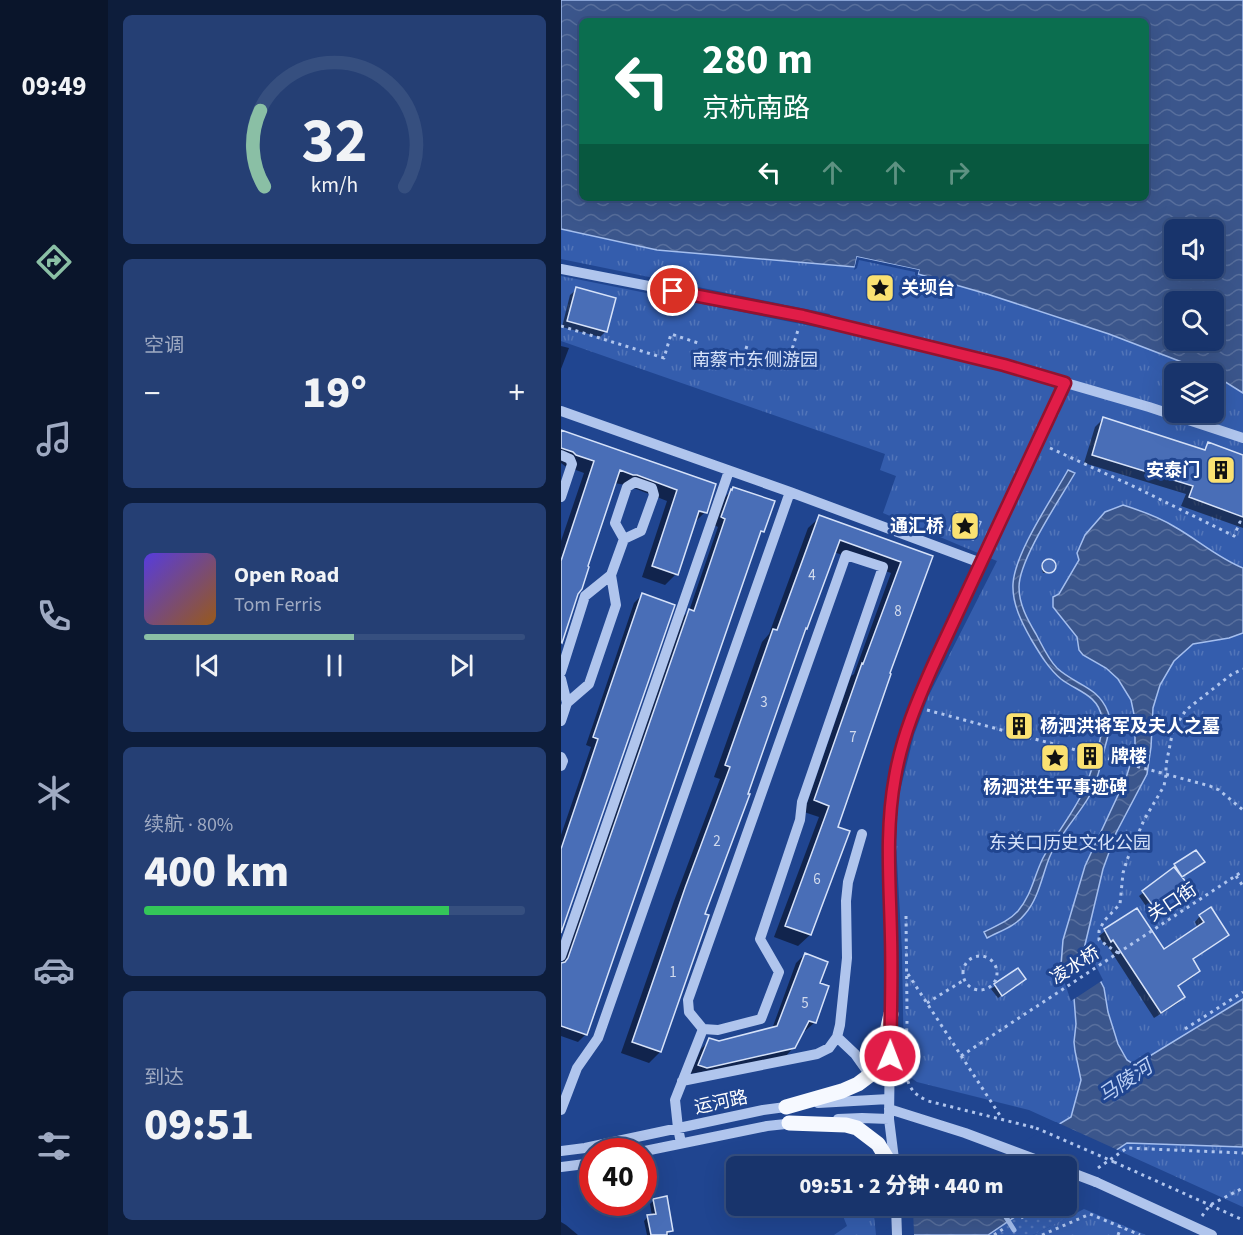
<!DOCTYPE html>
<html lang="zh">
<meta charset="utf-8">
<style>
:root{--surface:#18346c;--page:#253f74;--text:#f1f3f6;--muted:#9faac2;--line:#364f7f;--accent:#8abfa5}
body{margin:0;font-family:"Source Sans 3","Noto Sans SC",sans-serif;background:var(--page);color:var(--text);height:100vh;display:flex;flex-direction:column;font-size:22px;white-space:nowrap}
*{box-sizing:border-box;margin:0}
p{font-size:20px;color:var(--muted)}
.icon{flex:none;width:33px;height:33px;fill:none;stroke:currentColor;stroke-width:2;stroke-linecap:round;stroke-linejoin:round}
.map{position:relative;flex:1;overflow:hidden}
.drawer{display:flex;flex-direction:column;gap:15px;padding:15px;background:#0d1d3b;width:453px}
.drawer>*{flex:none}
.guide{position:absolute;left:18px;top:18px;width:570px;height:183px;border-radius:9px;box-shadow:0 6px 24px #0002,0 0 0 2px var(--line);background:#0b6e4f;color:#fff;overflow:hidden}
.tools{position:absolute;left:603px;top:219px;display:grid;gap:12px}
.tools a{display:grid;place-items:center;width:60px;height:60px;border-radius:9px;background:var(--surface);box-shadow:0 6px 24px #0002,0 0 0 2px var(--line);font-size:30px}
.speed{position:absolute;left:18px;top:1138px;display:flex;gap:12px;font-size:30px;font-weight:700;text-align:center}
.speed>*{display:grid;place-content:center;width:78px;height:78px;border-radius:50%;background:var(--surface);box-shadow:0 6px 24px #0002,0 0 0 2px var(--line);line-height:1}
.speed .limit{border:9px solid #d22;background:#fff;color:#111}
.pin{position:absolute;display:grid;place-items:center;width:51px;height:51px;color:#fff;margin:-26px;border:3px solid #fff;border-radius:50%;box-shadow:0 2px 6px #0007}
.me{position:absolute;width:66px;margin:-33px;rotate:1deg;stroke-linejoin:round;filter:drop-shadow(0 0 4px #0008)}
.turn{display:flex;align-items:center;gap:21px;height:126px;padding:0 24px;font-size:27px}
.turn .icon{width:78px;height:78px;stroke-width:2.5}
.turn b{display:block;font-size:42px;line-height:51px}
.lanes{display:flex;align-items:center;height:57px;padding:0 24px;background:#0003;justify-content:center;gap:30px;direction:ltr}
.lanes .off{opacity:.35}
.big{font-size:45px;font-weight:800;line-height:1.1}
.drawer .widget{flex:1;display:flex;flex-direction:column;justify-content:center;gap:9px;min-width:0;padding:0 21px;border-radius:9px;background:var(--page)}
.drawer .dial{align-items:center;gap:0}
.dial svg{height:156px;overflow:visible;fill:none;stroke:var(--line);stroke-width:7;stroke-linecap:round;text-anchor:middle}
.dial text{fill:var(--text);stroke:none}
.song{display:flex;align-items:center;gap:18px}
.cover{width:72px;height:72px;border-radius:9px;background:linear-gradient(135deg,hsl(250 70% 55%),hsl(30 70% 35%))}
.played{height:6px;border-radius:3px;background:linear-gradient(90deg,var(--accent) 55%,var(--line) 55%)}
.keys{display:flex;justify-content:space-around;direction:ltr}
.heat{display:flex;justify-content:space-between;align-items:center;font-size:33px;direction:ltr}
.charge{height:9px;border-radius:4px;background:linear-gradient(90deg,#34c759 80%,var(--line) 0)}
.trip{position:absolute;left:165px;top:1156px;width:351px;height:60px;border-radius:9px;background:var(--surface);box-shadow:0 6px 24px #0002,0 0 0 2px var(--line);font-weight:800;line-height:60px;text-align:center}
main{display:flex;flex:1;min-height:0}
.tab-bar{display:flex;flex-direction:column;width:108px;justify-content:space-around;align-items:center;background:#0a152b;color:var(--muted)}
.tab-bar .icon{width:42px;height:42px}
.tab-bar .current{color:var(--accent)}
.tab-bar b{font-size:27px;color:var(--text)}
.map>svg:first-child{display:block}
.grass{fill:url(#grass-dots)}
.park{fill:url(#park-tufts)}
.water{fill:url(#water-waves);stroke:#a4beee;stroke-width:1.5;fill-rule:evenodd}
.pier{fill:#204590}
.shadow{fill:#0007}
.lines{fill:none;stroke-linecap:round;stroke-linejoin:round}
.stream{stroke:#a4beee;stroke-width:5}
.building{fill:#496eb7;stroke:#d6e2f9;stroke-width:1.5}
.path{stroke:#b0c5ed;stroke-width:3;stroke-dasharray:3 4.5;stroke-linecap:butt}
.minor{stroke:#b0c5ed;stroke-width:10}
.major{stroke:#f6f9ff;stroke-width:15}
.path-bridge{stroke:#b0c5ed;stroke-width:3;stroke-dasharray:3 4.5;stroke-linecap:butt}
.minor-bridge{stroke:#b0c5ed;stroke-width:10}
.route-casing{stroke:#92132f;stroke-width:15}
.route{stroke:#e11d48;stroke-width:10}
.labels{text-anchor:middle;stroke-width:6;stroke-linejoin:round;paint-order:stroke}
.number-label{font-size:15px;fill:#d2dbed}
.poi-label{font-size:18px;font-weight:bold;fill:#fff;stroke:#204590;text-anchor:start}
.park-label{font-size:18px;fill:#d6e2f9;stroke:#204590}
.street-label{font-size:18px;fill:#fff;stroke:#204590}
.water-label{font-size:20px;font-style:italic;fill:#bcd0f4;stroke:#204590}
</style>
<main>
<nav class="tab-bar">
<b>09:49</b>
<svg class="icon current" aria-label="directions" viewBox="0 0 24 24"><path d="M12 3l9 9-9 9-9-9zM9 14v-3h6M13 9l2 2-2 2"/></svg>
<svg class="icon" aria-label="music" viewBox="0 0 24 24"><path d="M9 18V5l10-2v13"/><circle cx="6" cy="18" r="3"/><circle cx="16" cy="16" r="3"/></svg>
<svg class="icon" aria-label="phone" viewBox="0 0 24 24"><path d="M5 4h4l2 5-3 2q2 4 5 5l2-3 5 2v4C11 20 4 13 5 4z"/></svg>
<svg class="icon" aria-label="climate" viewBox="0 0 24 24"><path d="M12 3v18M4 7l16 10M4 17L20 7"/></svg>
<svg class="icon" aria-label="car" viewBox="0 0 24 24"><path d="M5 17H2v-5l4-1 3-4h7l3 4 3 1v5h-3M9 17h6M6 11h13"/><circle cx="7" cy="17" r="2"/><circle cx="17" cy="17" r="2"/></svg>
<svg class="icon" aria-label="filters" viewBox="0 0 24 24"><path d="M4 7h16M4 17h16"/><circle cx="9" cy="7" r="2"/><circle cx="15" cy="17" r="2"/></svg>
</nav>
<section class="drawer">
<div class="widget dial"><svg viewBox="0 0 100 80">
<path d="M14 69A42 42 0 1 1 86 69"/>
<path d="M14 69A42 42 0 0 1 12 30" stroke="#8abfa5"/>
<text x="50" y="56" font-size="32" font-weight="700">32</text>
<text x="50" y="72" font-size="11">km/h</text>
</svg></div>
<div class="widget"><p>空调</p>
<div class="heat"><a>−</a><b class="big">19°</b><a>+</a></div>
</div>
<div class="widget">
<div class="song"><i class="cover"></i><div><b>Open Road</b><p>Tom Ferris</p></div></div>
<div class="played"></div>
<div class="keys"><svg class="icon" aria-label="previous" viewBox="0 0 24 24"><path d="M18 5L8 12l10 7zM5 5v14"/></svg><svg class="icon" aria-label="pause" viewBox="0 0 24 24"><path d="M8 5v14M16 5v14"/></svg><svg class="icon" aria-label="next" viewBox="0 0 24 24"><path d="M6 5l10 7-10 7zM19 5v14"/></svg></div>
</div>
<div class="widget"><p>续航 · 80%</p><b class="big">400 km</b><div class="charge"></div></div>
<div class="widget"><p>到达</p><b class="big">09:51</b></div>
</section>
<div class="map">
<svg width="682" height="1235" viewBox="0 0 682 1235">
<defs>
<pattern id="grass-dots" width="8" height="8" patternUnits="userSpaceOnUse" patternTransform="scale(1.5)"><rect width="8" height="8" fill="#345dad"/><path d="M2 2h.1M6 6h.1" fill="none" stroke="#5275b9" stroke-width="1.8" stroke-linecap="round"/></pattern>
<pattern id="park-tufts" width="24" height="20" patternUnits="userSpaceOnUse" patternTransform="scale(1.5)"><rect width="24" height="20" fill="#345dad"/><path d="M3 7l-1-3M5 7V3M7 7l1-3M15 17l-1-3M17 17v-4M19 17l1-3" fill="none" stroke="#5275b9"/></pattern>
<pattern id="water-waves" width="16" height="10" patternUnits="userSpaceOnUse" patternTransform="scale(1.5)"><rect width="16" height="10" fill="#3b568c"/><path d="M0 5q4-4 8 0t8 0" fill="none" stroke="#586f9d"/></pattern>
</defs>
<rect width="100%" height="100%" fill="#204590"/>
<path class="grass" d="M471,1206H481L497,1213L509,1208L514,1214L472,1235H427Z"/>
<path class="park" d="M0,229L96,250L293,267L296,257L358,270L357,274L426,294L548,334L650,373L614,374V412H652L653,375L682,393V1207L468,1110L356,1082L349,1077L343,1067L341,952L335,842L337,799L353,735L368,695L436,561L322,513L335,476L319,470L324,454L0,341V276L265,329L269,314L0,259Z
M278,1206H312L315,1235H273L286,1226Z
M523,1209L585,1235H472Z"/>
<path class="water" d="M0,0H682V393L653,375L652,374L548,334L426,294L357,274L358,270L296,257L294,267L96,250L0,229ZM21,21H585V198H21ZM614,230H652V268H614ZM614,302H652V340H614Z
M507,470L514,473C499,499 458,559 458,587C458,604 466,619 475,634C481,645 487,659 496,668C514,685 537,686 547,712C551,722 547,737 544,747C540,763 537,781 529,795C517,816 499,834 489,856C481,875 478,898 464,914C455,926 439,931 426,938L423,932C435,926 448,921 457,911C471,894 473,876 482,858C494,835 511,815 522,792C529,778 532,763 537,749C539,739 543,727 541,718C537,694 515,691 500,679C487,668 479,654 470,639C461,623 451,604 452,584C454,552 491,499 507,470Z
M562,505C581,511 598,517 614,527C637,540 657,558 682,568V633L668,638L632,644L613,661L599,685L592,708L590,747L586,774L555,833L542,869L523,949L543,988L547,1012L557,1044L566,1060L574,1065L682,999V1147L566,1143L506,1183V1167H427L510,1117L520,1080L514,1051L513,1042L515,1024L513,998L500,965L502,940L524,866L565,778L574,749V719L570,700L557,679L545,668L522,655L518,650L516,637L492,607V597L498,594L518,560L516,553L524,535L544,512Z
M396,512L420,522L412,540L388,530Z
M364,1206H470L427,1235H323L356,1209Z"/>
<path class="pier" d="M296,257L358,270L356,277L354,275V272L298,260L296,268L293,270Z
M405,513L415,517L406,538L397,534Z
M533,962L542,980L510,1001L503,981Z
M495,1122L559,1151L506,1186V1167H424L426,1164Z
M352,1209L353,1235H320L322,1233Z"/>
<path class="shadow" d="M16,289L45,331L39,337L1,327L9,295Z
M0,346L8,348L0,369Z
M542,419L641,451L648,444L682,457V528L620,506L625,494L523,463L534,427Z
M0,432L154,485L144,512L133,523L115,574L104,585L81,577L106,501L65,485L53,483L0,642V541L23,473L4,466L0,463Z
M172,489L202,531L196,537L25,1034L17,1042L0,1036V965L120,619L128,611L157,527L153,525L162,499Z
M259,517L370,557L327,674L275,828L249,935L237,946L213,937L258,817L243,812L290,676L293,674L330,573L273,552L142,915L99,1052L88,1063L60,1053L113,901L159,779L153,777L201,642L208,634L247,528Z
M487,560L490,561L494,564V567L489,573H482L480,566Z
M81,595L0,929V835L30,747L25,745L73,603Z
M614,865L638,866L620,878L619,885L587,909L578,896L611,871L610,869Z
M576,910L602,951L637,928L634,922L639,916L666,935L661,940L631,960L637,971L632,977L616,987L622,997L617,1003L593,1018L546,945L544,946L538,936L544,931Z
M244,954L257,984L253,1023L244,1031L241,1030L233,1047L224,1057L129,1074L140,1049L149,1040L158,1043L211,1029L235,963Z
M459,983L437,998L430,989L434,986Z
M93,1200L110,1230L107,1233L108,1235H86L83,1221L87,1217L91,1216L89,1204Z
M0,1222L5,1225L17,1235H0Z"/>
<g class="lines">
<path class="stream" d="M438,1206L453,1230"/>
</g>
<path class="building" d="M15,287L55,298L46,332L6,321Z
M542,417L644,450L647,442L682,455V517L628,497L632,486L531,455Z
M0,430L155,484L146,513L138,511L117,575L91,566L116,490L76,475H72L59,470L27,566L28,567L21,589L17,594L1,643L0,642V561L33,461L15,455L12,452L0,448Z
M172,487L214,501L203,532L200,531L26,1035L0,1026V963L4,962L7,958L128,609L133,611L164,519L160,517L170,489L171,490Z
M258,515L372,556L329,673L330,674L277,827L289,831L250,935L224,926L268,806L253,800L301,663L302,664L340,562L279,540L246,629L245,628L187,794H189L144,914L148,915L100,1052L71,1042L124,888L169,767L164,765L212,629L216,630Z
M481 566a7 7 0 1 1 14 0a7 7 0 1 1-14 0Z
M81,593L114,605L0,933V849L37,739L32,737Z
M635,850L644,862L621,877L613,864Z
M613,867L625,882L592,906L581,891Z
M650,907L668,935L632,959L639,971L617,986L624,997L600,1013L552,940L550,942L543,929L576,908L603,949L643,922L638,915Z
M244,953L267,962L259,983L268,986L255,1023L248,1021L234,1048L146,1068L137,1065L148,1038L158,1041L216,1026Z
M457,968L465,979L441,996L433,984Z
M106,1196L112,1231L106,1232V1235H90L86,1215L95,1214L92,1199Z"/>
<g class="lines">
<path class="path" d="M0,326L103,358L110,334L137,343
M184,347L227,362L238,327
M489,448L574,487L673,536L679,522L682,523
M366,710L649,786L658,790L682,810
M675,876L682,886
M345,916L346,1011
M557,953L538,940V931L543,921L559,904L562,873L566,860L583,820L603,786L605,775V765L612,730L625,710L671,674L682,669
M402 973a17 17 0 1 1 34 0a17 17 0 1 1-34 0Z
M347,974L440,1117
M366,1003L403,980
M346,1021C346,1037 341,1073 349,1086C353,1094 359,1097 367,1101L475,1128
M624,1029L682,992
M400,1056L682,871
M553,1162L682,1220
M537,1168L566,1148L682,1153
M641,1216L649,1205L682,1188
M460,1218L479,1206
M433,1235L442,1229
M481,1235L529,1214L579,1235
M557,1235L560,1227"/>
<path class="minor" d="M0,269L242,316L443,365L588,407L682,438
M0,411L229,492L420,563
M0,455L9,459L11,464L0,497
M0,672L24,596L50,575L63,539L80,531L93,495L91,488L74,482L66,487L54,523L63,539
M0,679L6,703L0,721
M6,703L28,684L55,605L50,575
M0,757L2,761L0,766
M0,956L168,471
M330,1021V939L327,841L329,809L334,777L348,723L354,705L374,661L504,383
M276,1037L294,1054L309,1075
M329,1040L328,1119L334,1167
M121,1081L256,1054L268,1048L276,1037L279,1025L286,958L285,901L287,882L301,834
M257,1103L328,1099
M328,1109L404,1133L495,1167
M0,1110L16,1068L37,1038L229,492
M277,1119L301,1118L328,1119
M120,1143L117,1128L114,1100L142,1029L157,1030L200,1019L218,972L199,939L239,820L241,802L322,567L285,555L127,1000L128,1012L142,1029
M0,1151L24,1148L202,1110L232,1106
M79,1152L206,1126L234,1123
M0,1167L32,1163
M535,1182L651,1235
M335,1206L336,1235"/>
<path class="major" d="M225,1107L281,1091L297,1084L309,1075L320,1058L330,1014
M228,1123L285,1125L296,1128L317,1144L331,1167"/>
<path class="path-bridge" d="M475,1128L553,1162"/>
<path class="minor-bridge" d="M506,1171L535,1182"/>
</g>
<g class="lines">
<g class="route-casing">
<path id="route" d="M112,291L242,316L443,365L504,383L374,661C357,699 341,736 334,777C324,831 329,884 330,937C331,977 330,1017 329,1056"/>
</g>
<use href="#route" class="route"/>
</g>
<defs>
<g id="sight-square" transform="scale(1.5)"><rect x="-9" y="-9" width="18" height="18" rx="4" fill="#fae171" stroke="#204590"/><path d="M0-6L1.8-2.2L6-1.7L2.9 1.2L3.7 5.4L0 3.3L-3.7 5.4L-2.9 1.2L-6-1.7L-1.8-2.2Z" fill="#111"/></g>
<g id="building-square" transform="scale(1.5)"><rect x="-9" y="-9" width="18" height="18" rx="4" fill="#fae171" stroke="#204590"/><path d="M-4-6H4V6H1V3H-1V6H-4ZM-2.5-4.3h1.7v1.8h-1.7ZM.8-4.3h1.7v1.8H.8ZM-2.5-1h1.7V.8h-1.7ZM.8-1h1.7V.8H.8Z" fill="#111"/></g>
</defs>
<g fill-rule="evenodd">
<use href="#sight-square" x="319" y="288"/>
<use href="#building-square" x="660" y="470"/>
<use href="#sight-square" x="404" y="526"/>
<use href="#building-square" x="458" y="726"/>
<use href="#building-square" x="529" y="756"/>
<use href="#sight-square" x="494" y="758"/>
</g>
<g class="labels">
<g class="number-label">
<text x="251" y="580">4</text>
<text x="337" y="616">8</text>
<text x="203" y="707">3</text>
<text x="292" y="742">7</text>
<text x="156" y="846">2</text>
<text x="256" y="884">6</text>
<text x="112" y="977">1</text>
<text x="244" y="1008">5</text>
</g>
<g class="poi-label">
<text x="340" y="294">关坝台</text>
<text x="639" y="476" text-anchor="end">安泰门</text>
<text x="383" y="532" text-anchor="end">通汇桥</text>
<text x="479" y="732">杨泗洪将军及夫人之墓</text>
<text x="550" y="762">牌楼</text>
<text x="494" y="793" text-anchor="middle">杨泗洪生平事迹碑</text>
</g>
<g class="park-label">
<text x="194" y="366">南蔡市东侧游园</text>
<text x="509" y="849">东关口历史文化公园</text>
</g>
<g class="street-label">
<text transform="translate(611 902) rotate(-33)" y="6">关口街</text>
<text transform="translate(514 965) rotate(-33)" y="6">凌水桥</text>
<text transform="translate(160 1102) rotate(-12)" y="6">运河路</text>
</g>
<g class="water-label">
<text transform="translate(564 1081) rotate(-34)" y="7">马陵河</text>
</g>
</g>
</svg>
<div class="tools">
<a><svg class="icon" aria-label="sound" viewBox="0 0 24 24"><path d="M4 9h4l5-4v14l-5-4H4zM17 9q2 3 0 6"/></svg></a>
<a><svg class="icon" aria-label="search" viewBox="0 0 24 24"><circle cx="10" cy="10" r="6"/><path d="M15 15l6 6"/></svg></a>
<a><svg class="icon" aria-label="layers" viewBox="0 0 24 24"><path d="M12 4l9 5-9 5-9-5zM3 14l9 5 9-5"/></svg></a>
</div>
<div class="speed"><div class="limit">40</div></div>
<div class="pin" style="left:112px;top:291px;background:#d93025"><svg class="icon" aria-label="arrive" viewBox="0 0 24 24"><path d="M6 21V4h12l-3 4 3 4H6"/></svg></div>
<svg class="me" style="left:329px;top:1056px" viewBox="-20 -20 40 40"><circle r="17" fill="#e11d48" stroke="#fff" stroke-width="3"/><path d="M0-11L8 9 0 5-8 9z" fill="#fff"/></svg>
<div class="trip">09:51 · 2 分钟 · 440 m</div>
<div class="guide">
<div class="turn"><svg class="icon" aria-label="left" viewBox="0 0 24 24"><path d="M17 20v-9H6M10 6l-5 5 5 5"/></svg><div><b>280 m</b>京杭南路</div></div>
<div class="lanes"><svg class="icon" aria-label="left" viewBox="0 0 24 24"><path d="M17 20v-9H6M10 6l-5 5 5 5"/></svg><svg class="icon off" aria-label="ahead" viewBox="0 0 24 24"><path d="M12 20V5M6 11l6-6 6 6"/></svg><svg class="icon off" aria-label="ahead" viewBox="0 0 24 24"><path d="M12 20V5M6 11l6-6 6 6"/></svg><svg class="icon off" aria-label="right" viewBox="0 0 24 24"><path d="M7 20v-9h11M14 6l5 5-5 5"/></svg></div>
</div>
</div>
</main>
